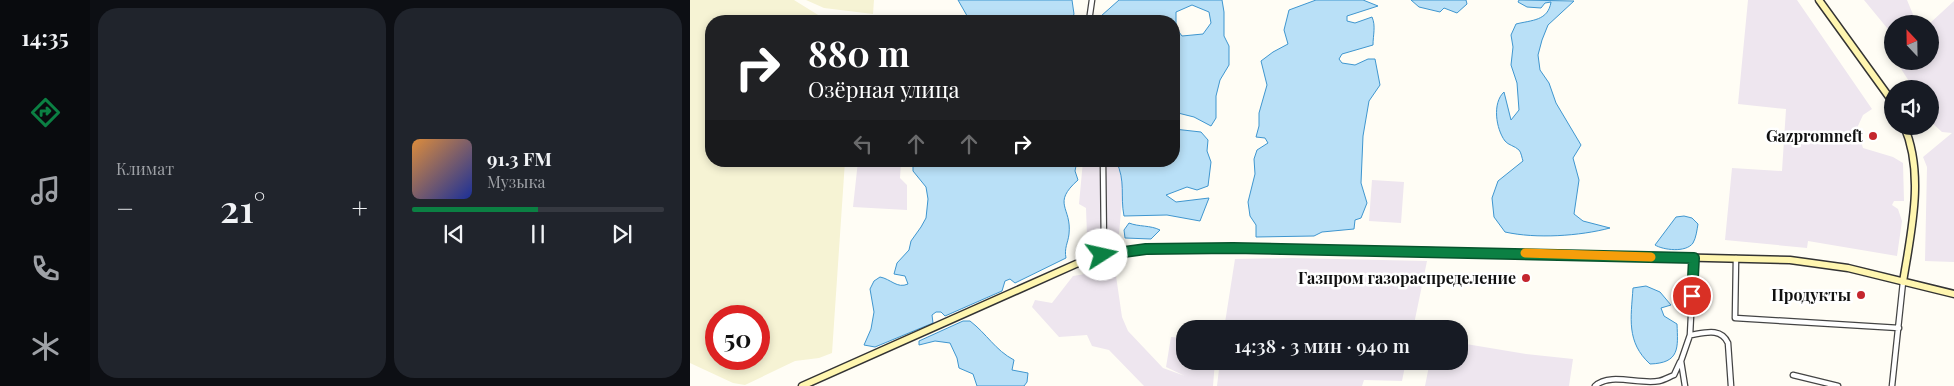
<!DOCTYPE html>
<html lang="ru">
<meta charset="utf-8">
<style>
:root{--surface:#171b24;--page:#20242c;--text:#f1f3f6;--muted:#9ea1a6;--line:#363941;--accent:#0b8043}
body{margin:0;font-family:"Playfair Display",serif;background:var(--page);color:var(--text);height:100vh;display:flex;flex-direction:column;font-size:19px;white-space:nowrap}
*{box-sizing:border-box;margin:0}
p{font-size:16px;color:var(--muted)}
.icon{flex:none;width:28px;height:28px;fill:none;stroke:currentColor;stroke-width:2;stroke-linecap:round;stroke-linejoin:round}
.map{position:relative;flex:1;overflow:hidden}
.side{display:flex;flex-direction:column;gap:8px;padding:8px;background:#0d0f14;width:600px}
.side>*{flex:none}
.hud{position:absolute;left:15px;top:15px;width:475px;height:152px;border-radius:20px;box-shadow:0 2px 8px #0003;background:#202124;color:#fff;overflow:hidden}
.needle{width:32px;rotate:338deg}
.buttons{position:absolute;left:1194px;top:15px;display:grid;gap:10px}
.buttons a{display:grid;place-items:center;width:55px;height:55px;border-radius:50%;background:var(--surface);box-shadow:0 2px 8px #0003;font-size:25px}
.speed{position:absolute;left:15px;top:305px;display:flex;gap:10px;font-size:25px;font-weight:700;text-align:center}
.speed>*{display:grid;place-content:center;width:65px;height:65px;border-radius:50%;background:var(--surface);box-shadow:0 2px 8px #0003;line-height:1}
.speed .limit{border:8px solid #d22;background:#fff;color:#111}
.pin{position:absolute;display:grid;place-items:center;width:42px;height:42px;color:#fff;margin:-21px;border:2px solid #fff;border-radius:50%;box-shadow:0 1px 5px #0007}
.me{position:absolute;width:55px;margin:-28px;rotate:80deg;stroke-linejoin:round;filter:drop-shadow(0 0 4px #0008)}
.turn{display:flex;align-items:center;gap:18px;height:105px;padding:0 20px;font-size:22px}
.turn .icon{width:65px;height:65px;stroke-width:2.5}
.turn b{display:block;font-size:35px;line-height:42px}
.lanes{display:flex;align-items:center;height:48px;padding:0 20px;background:#0003;justify-content:center;gap:25px;direction:ltr}
.lanes .off{opacity:.35}
.big{font-size:38px;font-weight:600;line-height:1.1}
.side .widget{flex:1;display:flex;flex-direction:column;justify-content:center;gap:8px;min-width:0;padding:0 18px;border-radius:20px;background:var(--page)}
.song{display:flex;align-items:center;gap:15px}
.cover{width:60px;height:60px;border-radius:8px;background:linear-gradient(135deg,hsl(30 70% 55%),hsl(230 70% 35%))}
.played{height:5px;border-radius:2px;background:linear-gradient(90deg,var(--accent) 50%,var(--line) 50%)}
.keys{display:flex;justify-content:space-around;direction:ltr}
.heat{display:flex;justify-content:space-between;align-items:center;font-size:28px;direction:ltr}
.side .tiles{flex:1;display:grid;gap:8px;grid-template-columns:repeat(2,1fr)}
.trip{position:absolute;left:486px;top:320px;width:292px;height:50px;border-radius:20px;background:var(--surface);box-shadow:0 2px 8px #0003;font-weight:600;line-height:50px;text-align:center}
main{display:flex;flex:1;min-height:0}
.dock{display:flex;flex-direction:column;width:90px;justify-content:space-around;align-items:center;background:#090b0e;color:var(--muted)}
.dock .icon{width:35px;height:35px}
.dock .selected{color:var(--accent)}
.dock b{font-size:22px;color:var(--text)}
.map>svg:first-child{display:block}
.industrial{fill:#eee6ef}
.farmland{fill:#f6f3d4;fill-rule:evenodd}
.water{fill:#b9e0f7;stroke:#3f96cf;fill-rule:evenodd}
.lines{fill:none;stroke-linecap:round;stroke-linejoin:round}
.street-casing{stroke:#444;stroke-width:7}
.secondary-casing{stroke:#333;stroke-width:9}
.street{stroke:#fff;stroke-width:4.5}
.secondary{stroke:#fff6b0;stroke-width:6}
.route-casing{stroke:#07532c;stroke-width:12}
.route{stroke:#0b8043;stroke-width:9}
.slow{stroke:#f59e0b;stroke-width:9}
.poi-dot{fill:#c4262e;stroke:#fff;stroke-width:2}
.labels{text-anchor:middle;stroke-width:5;stroke-linejoin:round;paint-order:stroke}
.poi-label{font-size:16px;font-weight:bold;fill:#111;stroke:#fff;text-anchor:end}
</style>
<main>
<nav class="dock">
<b>14:35</b>
<svg class="icon selected" aria-label="directions" viewBox="0 0 24 24"><path d="M12 3l9 9-9 9-9-9zM9 14v-3h6M13 9l2 2-2 2"/></svg>
<svg class="icon" aria-label="music" viewBox="0 0 24 24"><path d="M9 18V5l10-2v13"/><circle cx="6" cy="18" r="3"/><circle cx="16" cy="16" r="3"/></svg>
<svg class="icon" aria-label="phone" viewBox="0 0 24 24"><path d="M5 4h4l2 5-3 2q2 4 5 5l2-3 5 2v4C11 20 4 13 5 4z"/></svg>
<svg class="icon" aria-label="climate" viewBox="0 0 24 24"><path d="M12 3v18M4 7l16 10M4 17L20 7"/></svg>
</nav>
<section class="side">
<div class="tiles">
<div class="widget"><p>Климат</p>
<div class="heat"><a>−</a><b class="big">21°</b><a>+</a></div>
</div>
<div class="widget">
<div class="song"><i class="cover"></i><div><b>91.3 FM</b><p>Музыка</p></div></div>
<div class="played"></div>
<div class="keys"><svg class="icon" aria-label="previous" viewBox="0 0 24 24"><path d="M18 5L8 12l10 7zM5 5v14"/></svg><svg class="icon" aria-label="pause" viewBox="0 0 24 24"><path d="M8 5v14M16 5v14"/></svg><svg class="icon" aria-label="next" viewBox="0 0 24 24"><path d="M6 5l10 7-10 7zM19 5v14"/></svg></div>
</div>
</div>
</section>
<div class="map">
<svg width="1264" height="386" viewBox="0 0 1264 386">
<rect width="100%" height="100%" fill="#fffdf5"/>
<path class="industrial" d="M1058,0H1107L1182,109L1173,115L1167,128L1173,148L1203,157L1213,163L1214,201H1204L1202,205L1208,209L1212,221L1207,256L1118,241L1117,248L1035,240L1042,168L1092,171L1096,109L1048,104Z
M1174,0H1217L1227,24H1202V34Z
M1264,1V262L1235,261L1237,167L1233,157L1262,133L1252,132L1240,121V89H1224L1206,61H1240L1239,24Z
M168,161H211L210,178L217,185V210L163,207Z
M393,161H426L431,172L433,189L429,234L397,236L396,208L389,204Z
M682,180L714,182L711,223L679,221Z
M601,258L737,261L723,329H534L545,259Z
M425,269L432,317L438,331L473,368L495,376L476,367L481,337L495,338V361H525L523,386H454L419,350L402,346L397,335L369,337L342,307L345,300L362,303L383,276Z
M770,343L836,354L883,359L879,386H735L740,361H770Z
M530,361H716L712,381L674,380L672,386H527Z"/>
<path class="farmland" d="M0,0H104L133,18L165,20L21,21V161H155L142,353L129,358L105,361L55,385L43,383L0,363ZM26,316H69V359H26Z
M116,0H184L183,14L134,8Z"/>
<path class="water" d="M268,0H382L384,14L381,21H280Z
M429,0H532L534,12V36L539,46V65L530,80L526,96V118L521,126L504,117L484,112V21H412L411,16ZM502,5L519,12L521,23L513,34L492,36L486,28V12Z
M626,0H673L688,6L657,16V21L665,23L682,17C686,26 683,35 683,45L652,54L649,59L652,63L665,65L678,59H685L690,85L679,101L673,136L671,183L677,203L671,218L665,220L664,229L632,232L624,236L566,237V225L560,216L558,202L565,174L564,159L567,150L578,143L575,138L566,137L569,126V113L577,85L571,61L583,52L598,44L594,30L599,10Z
M721,0H776L777,4L767,13L754,8L750,12L729,7Z
M829,0L884,1L858,25L852,40L848,55L850,70L859,83L866,103L891,145L883,158L889,180L884,214L893,221L920,228C890,236 846,239 815,232L804,217L802,198L808,181L833,161C832,158 831,152 829,150C825,146 818,145 815,141C806,129 802,103 814,92L821,120L829,110L827,83L821,65L823,47L821,35L826,24C842,20 858,21 861,2L855,3L851,8L837,7L828,2Z
M484,129L511,132L518,140L517,151L521,162L518,186L507,190L497,187L476,195L486,202L519,198L510,221L477,215L434,216C430,196 436,181 426,161H484Z
M223,161H387L385,171L388,180C361,204 382,207 379,234C378,243 374,248 376,258L325,283L320,279L315,281L312,291L255,316L251,312H246L242,315L243,323L185,347L174,345L181,329L184,312L180,289L184,281L190,277C201,279 207,289 218,284L215,276L204,274L207,263L219,250L221,241L231,227L236,218L238,199L236,187L223,171Z
M994,216L1002,218L1008,224C1007,230 1006,238 1003,243C996,253 973,250 965,245L986,217Z
M439,223C449,227 460,225 470,230L461,239L435,238L434,230Z
M956,286L970,292L981,305L971,308L974,316L987,324C988,348 990,363 960,364C936,342 941,318 943,288Z
M273,321H280C297,334 305,350 324,360L322,370L338,373L337,382L334,386H287L283,374L269,368L267,358L260,343L245,341L229,345V341Z"/>
<g class="lines">
<g class="street-casing">
<path id="street" d="M399,21L402,0
M412,255L414,248L413,161
M1046,258L1045,318L1209,328
M1000,335C1014,333 1031,327 1038,343L1041,386
M1103,375L1148,386
M905,386C920,372 949,385 969,381C974,380 979,377 984,375L990,362
M995,386L991,361L1000,335L1004,257
M1202,386L1213,282"/>
</g>
<g class="secondary-casing">
<path id="secondary" d="M1129,0L1202,101
M1213,282C1221,232 1235,174 1214,126
M112,386L386,264L424,252L493,248L726,251L1100,260L1158,268L1264,294"/>
</g>
<use href="#street" class="street"/>
<use href="#secondary" class="secondary"/>
</g>
<g class="lines">
<g class="route-casing">
<path id="route" d="M412,255L456,249L543,248L1004,258L1002,296"/>
</g>
<use href="#route" class="route"/>
<path class="slow" d="M835,253L961,257"/>
</g>
<g class="poi-dot">
<circle cx="1183" cy="136" r="5"/>
<circle cx="836" cy="278" r="5"/>
<circle cx="1171" cy="295" r="5"/>
</g>
<g class="labels">
<g class="poi-label">
<text x="1173" y="142">Gazpromneft</text>
<text x="826" y="284">Газпром газораспределение</text>
<text x="1161" y="301">Продукты</text>
</g>
</g>
</svg>
<div class="buttons">
<a><svg class="needle" viewBox="-14 -14 28 28"><path d="M0-13l5 13h-10z" fill="#e53935"/><path d="M0 13l5-13h-10z" fill="#9ea1a6"/></svg></a>
<a><svg class="icon" aria-label="sound" viewBox="0 0 24 24"><path d="M4 9h4l5-4v14l-5-4H4zM17 9q2 3 0 6"/></svg></a>
</div>
<div class="speed"><div class="limit">50</div></div>
<div class="pin" style="left:1002px;top:296px;background:#d93025"><svg class="icon" aria-label="arrive" viewBox="0 0 24 24"><path d="M6 21V4h12l-3 4 3 4H6"/></svg></div>
<svg class="me" style="left:412px;top:255px" viewBox="-20 -20 40 40"><circle r="19" fill="#fff"/><path d="M0-13L10 11 0 6-10 11z" fill="#0b8043"/></svg>
<div class="trip">14:38 · 3 мин · 940 m</div>
<div class="hud">
<div class="turn"><svg class="icon" aria-label="right" viewBox="0 0 24 24"><path d="M7 20v-9h11M14 6l5 5-5 5"/></svg><div><b>880 m</b>Озёрная улица</div></div>
<div class="lanes"><svg class="icon off" aria-label="left" viewBox="0 0 24 24"><path d="M17 20v-9H6M10 6l-5 5 5 5"/></svg><svg class="icon off" aria-label="ahead" viewBox="0 0 24 24"><path d="M12 20V5M6 11l6-6 6 6"/></svg><svg class="icon off" aria-label="ahead" viewBox="0 0 24 24"><path d="M12 20V5M6 11l6-6 6 6"/></svg><svg class="icon" aria-label="right" viewBox="0 0 24 24"><path d="M7 20v-9h11M14 6l5 5-5 5"/></svg></div>
</div>
</div>
</main>
